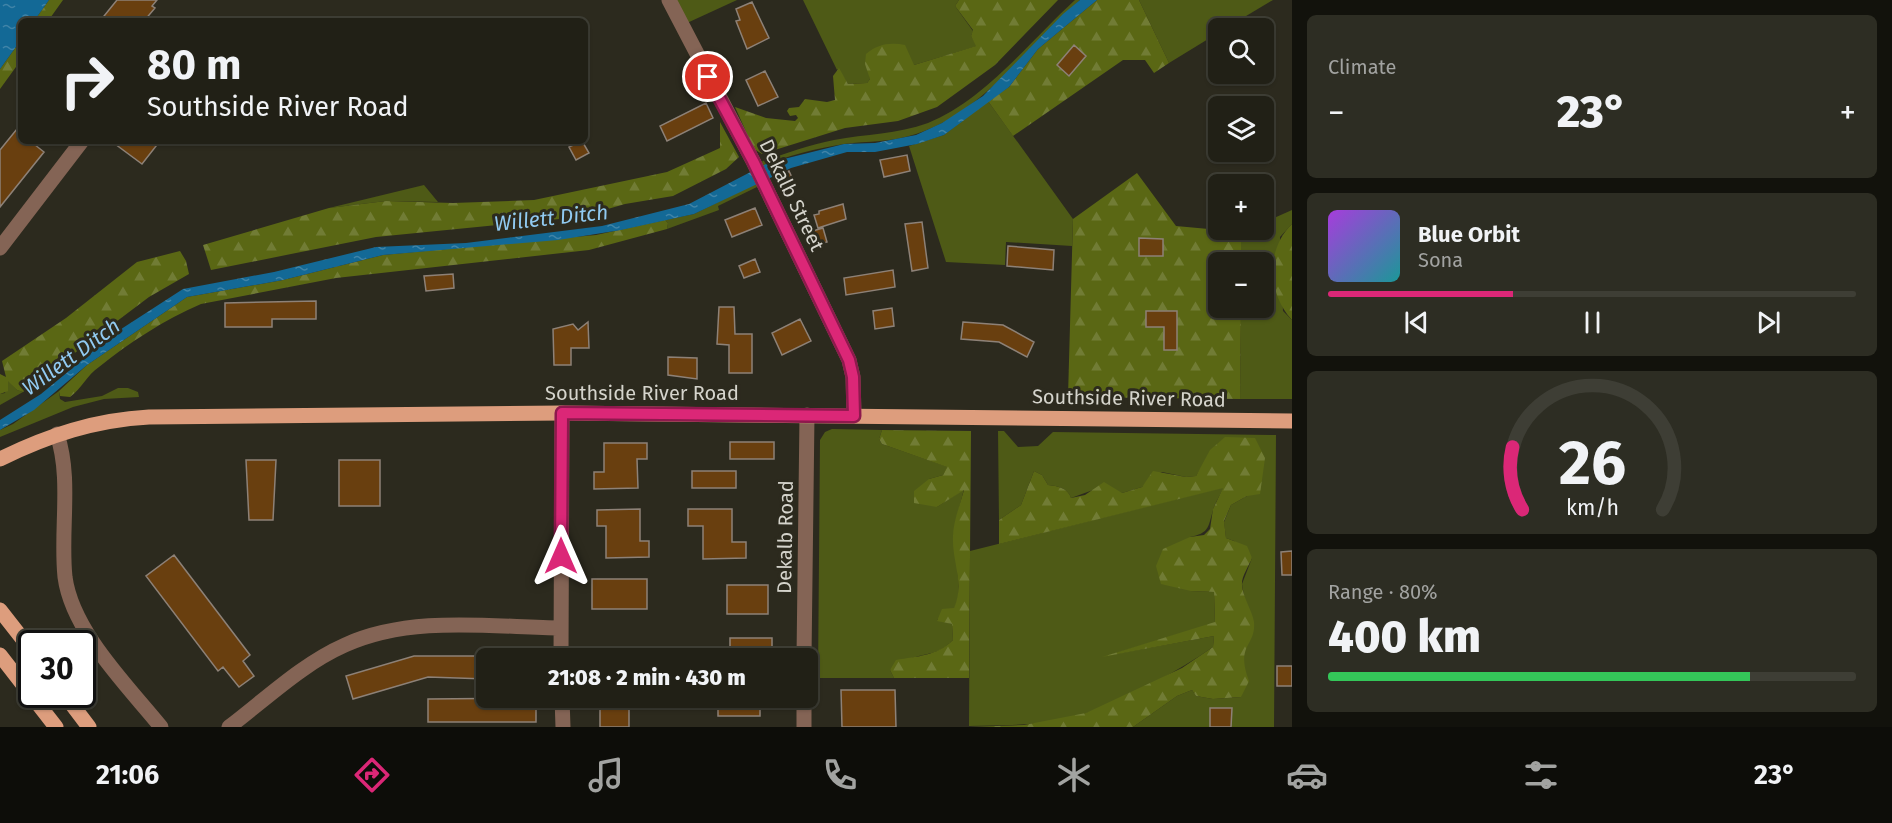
<!DOCTYPE html>
<meta charset="utf-8">
<style>
:root{--surface:#212016;--page:#2d2d23;--text:#f1f3f6;--muted:#a2a3a1;--line:#3e3e35;--accent:#db2777}
body{margin:0;font-family:"Fira Sans",sans-serif;background:var(--page);color:var(--text);height:100vh;display:flex;flex-direction:column;font-size:22px;white-space:nowrap}
*{box-sizing:border-box;margin:0}
p{font-size:20px;color:var(--muted)}
.icon{flex:none;width:33px;height:33px;fill:none;stroke:currentColor;stroke-width:2;stroke-linecap:round;stroke-linejoin:round}
.map{position:relative;flex:1;overflow:hidden}
.drawer{display:flex;flex-direction:column;gap:15px;padding:15px;background:#12120c;width:600px}
.drawer>*{flex:none}
.hud{position:absolute;left:18px;top:18px;width:570px;height:126px;border-radius:9px;box-shadow:0 2px 4px #0004,0 0 0 2px var(--line);background:#212016;color:var(--text);overflow:hidden}
.fabs{position:absolute;left:1208px;top:18px;display:grid;gap:12px}
.fabs a{display:grid;place-items:center;width:66px;height:66px;border-radius:9px;background:var(--surface);box-shadow:0 2px 4px #0004,0 0 0 2px var(--line);font-size:30px}
.speed{position:absolute;left:18px;top:630px;display:flex;gap:12px;font-size:30px;font-weight:700;text-align:center}
.speed>*{display:grid;place-content:center;width:78px;height:78px;border-radius:50%;background:var(--surface);box-shadow:0 2px 4px #0004,0 0 0 2px var(--line);line-height:1}
.speed .limit{border:3px solid #111;border-radius:9px;background:#fff;color:#111}
.pin{position:absolute;display:grid;place-items:center;width:51px;height:51px;color:#fff;margin:-26px;border:3px solid #fff;border-radius:50%;box-shadow:0 2px 6px #0007}
.me{position:absolute;width:66px;margin:-33px;rotate:0deg;stroke-linejoin:round;filter:drop-shadow(0 0 4px #0008)}
.turn{display:flex;align-items:center;gap:21px;height:126px;padding:0 30px;font-size:27px}
.turn .icon{width:78px;height:78px;stroke-width:2.5}
.turn b{display:block;font-size:42px;line-height:51px}
.big{font-size:45px;font-weight:800;line-height:1.1}
.drawer .card{flex:1;display:flex;flex-direction:column;justify-content:center;gap:9px;min-width:0;padding:0 21px;border-radius:9px;background:var(--page)}
.drawer .dial{align-items:center;gap:0}
.dial svg{height:156px;overflow:visible;fill:none;stroke:var(--line);stroke-width:7;stroke-linecap:round;text-anchor:middle}
.dial text{fill:var(--text);stroke:none}
.song{display:flex;align-items:center;gap:18px}
.cover{width:72px;height:72px;border-radius:9px;background:linear-gradient(135deg,hsl(280 70% 55%),hsl(180 70% 35%))}
.played{height:6px;border-radius:3px;background:linear-gradient(90deg,var(--accent) 35%,var(--line) 35%)}
.keys{display:flex;justify-content:space-around;direction:ltr}
.heat{display:flex;justify-content:space-between;align-items:center;font-size:33px;direction:ltr}
.charge{height:9px;border-radius:4px;background:linear-gradient(90deg,#34c759 80%,var(--line) 0)}
.trip{position:absolute;left:476px;top:648px;width:342px;height:60px;border-radius:9px;background:var(--surface);box-shadow:0 2px 4px #0004,0 0 0 2px var(--line);font-weight:800;line-height:60px;text-align:center}
.tab-bar{display:flex;height:96px;justify-content:space-around;align-items:center;background:#0d0d09;color:var(--muted)}
.tab-bar .icon{width:42px;height:42px}
.tab-bar .on{color:var(--accent)}
.tab-bar b{font-size:27px;color:var(--text)}
main{display:flex;flex:1;min-height:0}
.map>svg:first-child{display:block}
.green{fill:#4e5a16}
.forest{fill:url(#forest-firs)}
.water{fill:url(#water-ripples)}
.building{fill:#693f0f;stroke:#8d8177;stroke-width:1.5}
.lines{fill:none;stroke-linecap:round;stroke-linejoin:round}
.minor{stroke:#846455;stroke-width:15}
.major{stroke:#dd9d7d;stroke-width:15}
.route-casing{stroke:#8e194d;stroke-width:15}
.route{stroke:#db2777;stroke-width:10}
.labels{text-anchor:middle;stroke-width:6;stroke-linejoin:round;paint-order:stroke}
.street-label{font-size:20px;fill:#d5d4cc;stroke:#2c2a1e}
.water-label{font-size:21px;font-style:italic;fill:#91caf1;stroke:#2c2a1e}
</style>
<main>
<div class="map">
<svg width="1292" height="727" viewBox="0 0 1292 727">
<defs>
<pattern id="forest-firs" width="22" height="20" patternUnits="userSpaceOnUse" patternTransform="scale(1.5)"><rect width="22" height="20" fill="#5a6714"/><path d="M5 1l3.5 6h-7zM16 11l3.5 6h-7z" fill="#717c35"/></pattern>
<pattern id="water-ripples" width="26" height="14" patternUnits="userSpaceOnUse" patternTransform="scale(1.5)"><rect width="26" height="14" fill="#136996"/><path d="M2 4q2-2 4 0t4 0M15 11q2-2 4 0t4 0" fill="none" stroke="#4084a8"/></pattern>
</defs>
<rect width="100%" height="100%" fill="#2c2a1e"/>
<path class="green" d="M676,0H737L687,23Z
M803,0H959L955,6L973,31L971,36L977,46L914,65L869,68L870,79L867,83L848,84L838,69L837,70Z
M1075,0H1080C1030,45 982,113 916,134C893,142 868,141 844,144C818,148 785,156 761,167L760,162C784,154 809,145 834,140C866,134 897,134 928,123C984,101 1031,40 1075,0Z
M1139,0H1273L1226,28H1218V33L1169,63Z
M988,101L1073,219L1072,246L1006,242L1005,265L946,262L909,146L944,135Z
M757,183L759,186L718,206L719,210L667,229L668,223L665,220L694,214Z
M424,185L438,202L386,201L329,208Z
M1292,210V224L1280,237L1283,311L1292,320V399H1240L1241,308H1263V262H1241V232L1263,230V223Z
M8,380L17,390L23,392L0,405V394L5,393Z
M118,388H128L138,392L139,397L104,399L73,407L0,437V430L13,424L59,391L60,399L65,402L102,396Z
M832,429L882,430L879,439L882,444L948,467L943,475L929,479L937,507L964,489L955,524L959,597L954,609L937,620L952,624L953,640C938,655 931,652 912,658C905,660 897,666 890,670L894,678H818L820,440L825,432Z
M998,431H1004L1018,447L1038,446L1053,432L1276,435L1274,727H1133L1177,696L1192,690L1196,696L1213,699L1241,697L1243,650L1251,636L1242,584L1252,558L1234,541L1226,538L1224,522L1231,505L1247,496L1225,438L1215,446L1196,476L1186,477L1162,472L1150,478L1142,487L1122,493L1093,490L1071,498C1068,488 1058,486 1048,485L1042,475L1034,471L1021,505L999,520Z
M1224,487C1220,495 1215,503 1213,510C1208,528 1209,533 1190,537L1191,591L1214,592L1215,623L1110,655L1214,636L1213,647C1175,673 1131,697 1087,713C1050,726 1007,725 969,726L970,551Z"/>
<path class="forest" d="M49,0H63L48,21H34Z
M959,0H1058L995,65L937,107L898,121L845,128L762,154L754,149L735,107L766,118L795,121L798,118L796,115L790,116L787,111L789,108L799,107L805,99L827,102L835,100L833,76L839,68L848,84L867,83L870,79L865,64L866,54C878,44 890,42 905,45L914,65L976,46L971,36L973,30L955,6Z
M1097,0H1139L1169,63L1154,73L1145,60H1123L1013,136L988,101L1009,87L1038,49Z
M21,40V60L0,89V69Z
M720,122L739,157L726,169L673,196L625,204L580,217L376,237L211,270L203,245L329,208L386,201L453,203L534,200L667,172L720,148Z
M1137,173L1176,226L1241,232V262H1218V308H1241L1240,399L1068,397L1073,219Z
M665,220L668,223L667,229L589,250L336,278L201,304C164,320 130,342 99,367C87,375 82,388 70,397L60,396L59,391L87,365L187,297L283,280L383,255L596,235Z
M1292,224V320C1267,293 1266,249 1292,224Z
M180,251L186,261L189,274L149,297L23,392L17,390L8,381V391L0,394V374L6,377L2,361L66,318L137,262Z
M882,430L971,431L969,678H894L890,670L896,660C918,656 937,656 953,640L952,624L937,621L942,609L954,608C965,584 952,562 953,537C953,522 960,505 964,490L937,507L914,503V491L929,479L943,475L947,467L882,444L879,439Z
M1225,437L1255,438L1265,458L1260,494L1247,496L1231,505L1224,521L1226,538L1247,546L1252,558C1249,566 1241,577 1242,585C1243,598 1252,610 1254,622C1256,647 1235,644 1249,681L1241,697L1213,699L1196,696L1192,690L1177,696L1133,727H969L1024,725L1086,713L1182,668L1213,647L1214,636L1102,657L1215,622L1214,592L1191,591L1161,584L1156,566L1163,549L1190,537L1204,535L1210,529L1213,509L1223,488L999,544V520L1021,505L1034,471L1042,475L1048,485C1058,486 1068,488 1071,498L1085,495L1104,482L1122,493L1142,487L1153,471L1186,477L1196,476L1210,450Z"/>
<path class="water" d="M0,0H49L34,21H21V40L0,69Z
M1080,0H1097L1038,49L1009,87L944,135L917,144L875,152H847L791,168L694,214L621,230L558,240L383,255L283,280L187,297L87,365L34,410L0,430V420L41,394L115,333L183,289L274,272L376,247L466,243L602,226L689,204L768,163L844,144L875,143L916,135L942,123L983,96L1063,14Z"/>
<path class="building" d="M117,0H157L152,6L155,8L144,21H100Z
M752,2L769,38L747,49L736,21L740,20L736,9Z
M1074,45L1086,56L1069,76L1057,65Z
M765,71L778,97L758,106L746,80Z
M706,103L713,118L667,141L660,126Z
M21,124V141H30L44,152L0,207V150Z
M111,141H160L142,164Z
M582,141L589,153L576,160L569,147Z
M907,155L910,171L884,177L880,160Z
M789,171L796,186L783,192L776,177Z
M843,204L846,219L818,228L814,215L819,214V211Z
M755,208L762,225L732,237L725,220Z
M922,222L928,268L912,271L905,224Z
M823,228L827,242L813,246L809,232Z
M1139,238L1163,239V256H1139Z
M1008,246L1054,250L1053,270L1007,266Z
M755,259L760,272L744,278L739,266Z
M893,270L895,287L846,295L844,278Z
M453,274L454,288L426,291L424,276Z
M316,301V319H272V327H225V303Z
M719,307H734L735,334H752V373H729V345L717,344Z
M892,308L894,326L875,329L873,311Z
M1146,311H1177V350H1164V327H1146Z
M800,319L811,341L782,355L772,333Z
M588,322L589,348H571V365H554L553,329L573,324L578,330Z
M963,322L1003,325L1034,342L1027,357L999,342L961,339Z
M668,357L697,358V379L668,375Z
M730,442H774V459H730Z
M604,443H647V459H637L638,488L594,489V472H604Z
M246,460H276L273,520H249Z
M339,460H380V506H339Z
M692,471H736V488H692Z
M640,509V541H649V557L606,558V526H597V510Z
M688,509H732V542H746V558L703,559V526H688Z
M1292,551V575H1282L1281,552Z
M174,555L250,655L243,661L254,676L239,687L223,667L218,671L146,576Z
M592,579H647V609H592Z
M727,585H768V614H727Z
M730,638H772V658H730Z
M414,656H486V679L428,677L353,699L346,676Z
M1277,666H1292V686H1277Z
M841,690H895L896,727H842Z
M536,698V722H428V699Z
M600,698H629V727H600Z
M718,698H760V716H718Z
M1210,708H1232L1231,727H1210Z"/>
<g class="lines">
<path class="minor" d="M669,0L753,161L849,360L853,377L854,415
M0,248L82,141
M57,434C72,479 60,530 65,577C72,631 127,685 161,727
M561,658L562,413
M804,658L807,415
M562,698L563,727
M229,727C266,699 302,664 345,645C411,615 490,627 561,628
M804,727V698"/>
<path class="major" d="M0,459C49,435 95,420 149,417L562,413L1292,421
M0,610L32,651
M0,655L56,727
M64,694L89,727"/>
</g>
<g class="lines">
<g class="route-casing">
<path id="route" d="M561,556L562,413L854,416L853,377L849,360L753,161L708,77"/>
</g>
<use href="#route" class="route"/>
</g>
<g class="labels">
<g class="street-label">
<text transform="translate(792 195) rotate(64)" y="7">Dekalb Street</text>
<text x="642" y="400">Southside River Road</text>
<text transform="translate(1129 398) rotate(1)" y="7">Southside River Road</text>
<text transform="translate(785 537) rotate(-89)" y="7">Dekalb Road</text>
</g>
<g class="water-label">
<text transform="translate(551 218) rotate(-6)" y="7">Willett Ditch</text>
<text transform="translate(71 357) rotate(-36)" y="7">Willett Ditch</text>
</g>
</g>
</svg>
<div class="fabs">
<a><svg class="icon" aria-label="search" viewBox="0 0 24 24"><circle cx="10" cy="10" r="6"/><path d="M15 15l6 6"/></svg></a>
<a><svg class="icon" aria-label="layers" viewBox="0 0 24 24"><path d="M12 4l9 5-9 5-9-5zM3 14l9 5 9-5"/></svg></a>
<a>+</a>
<a>−</a>
</div>
<div class="speed"><div class="limit">30</div></div>
<div class="pin" style="left:708px;top:77px;background:#d93025"><svg class="icon" aria-label="arrive" viewBox="0 0 24 24"><path d="M6 21V4h12l-3 4 3 4H6"/></svg></div>
<svg class="me" style="left:561px;top:556px" viewBox="-20 -20 40 40"><path d="M0-17L14 15 0 8-14 15z" fill="#db2777" stroke="#fff" stroke-width="4"/></svg>
<div class="trip">21:08 · 2 min · 430 m</div>
<div class="hud">
<div class="turn"><svg class="icon" aria-label="right" viewBox="0 0 24 24"><path d="M7 20v-9h11M14 6l5 5-5 5"/></svg><div><b>80 m</b>Southside River Road</div></div>
</div>
</div>
<section class="drawer">
<div class="card"><p>Climate</p>
<div class="heat"><a>−</a><b class="big">23°</b><a>+</a></div>
</div>
<div class="card">
<div class="song"><i class="cover"></i><div><b>Blue Orbit</b><p>Sona</p></div></div>
<div class="played"></div>
<div class="keys"><svg class="icon" aria-label="previous" viewBox="0 0 24 24"><path d="M18 5L8 12l10 7zM5 5v14"/></svg><svg class="icon" aria-label="pause" viewBox="0 0 24 24"><path d="M8 5v14M16 5v14"/></svg><svg class="icon" aria-label="next" viewBox="0 0 24 24"><path d="M6 5l10 7-10 7zM19 5v14"/></svg></div>
</div>
<div class="card dial"><svg viewBox="0 0 100 80">
<path d="M14 69A42 42 0 1 1 86 69"/>
<path d="M14 69A42 42 0 0 1 9 37" stroke="#db2777"/>
<text x="50" y="56" font-size="32" font-weight="700">26</text>
<text x="50" y="72" font-size="11">km/h</text>
</svg></div>
<div class="card"><p>Range · 80%</p><b class="big">400 km</b><div class="charge"></div></div>
</section>
</main>
<nav class="tab-bar">
<b>21:06</b>
<svg class="icon on" aria-label="directions" viewBox="0 0 24 24"><path d="M12 3l9 9-9 9-9-9zM9 14v-3h6M13 9l2 2-2 2"/></svg>
<svg class="icon" aria-label="music" viewBox="0 0 24 24"><path d="M9 18V5l10-2v13"/><circle cx="6" cy="18" r="3"/><circle cx="16" cy="16" r="3"/></svg>
<svg class="icon" aria-label="phone" viewBox="0 0 24 24"><path d="M5 4h4l2 5-3 2q2 4 5 5l2-3 5 2v4C11 20 4 13 5 4z"/></svg>
<svg class="icon" aria-label="climate" viewBox="0 0 24 24"><path d="M12 3v18M4 7l16 10M4 17L20 7"/></svg>
<svg class="icon" aria-label="car" viewBox="0 0 24 24"><path d="M5 17H2v-5l4-1 3-4h7l3 4 3 1v5h-3M9 17h6M6 11h13"/><circle cx="7" cy="17" r="2"/><circle cx="17" cy="17" r="2"/></svg>
<svg class="icon" aria-label="filters" viewBox="0 0 24 24"><path d="M4 7h16M4 17h16"/><circle cx="9" cy="7" r="2"/><circle cx="15" cy="17" r="2"/></svg>
<b>23°</b>
</nav>
